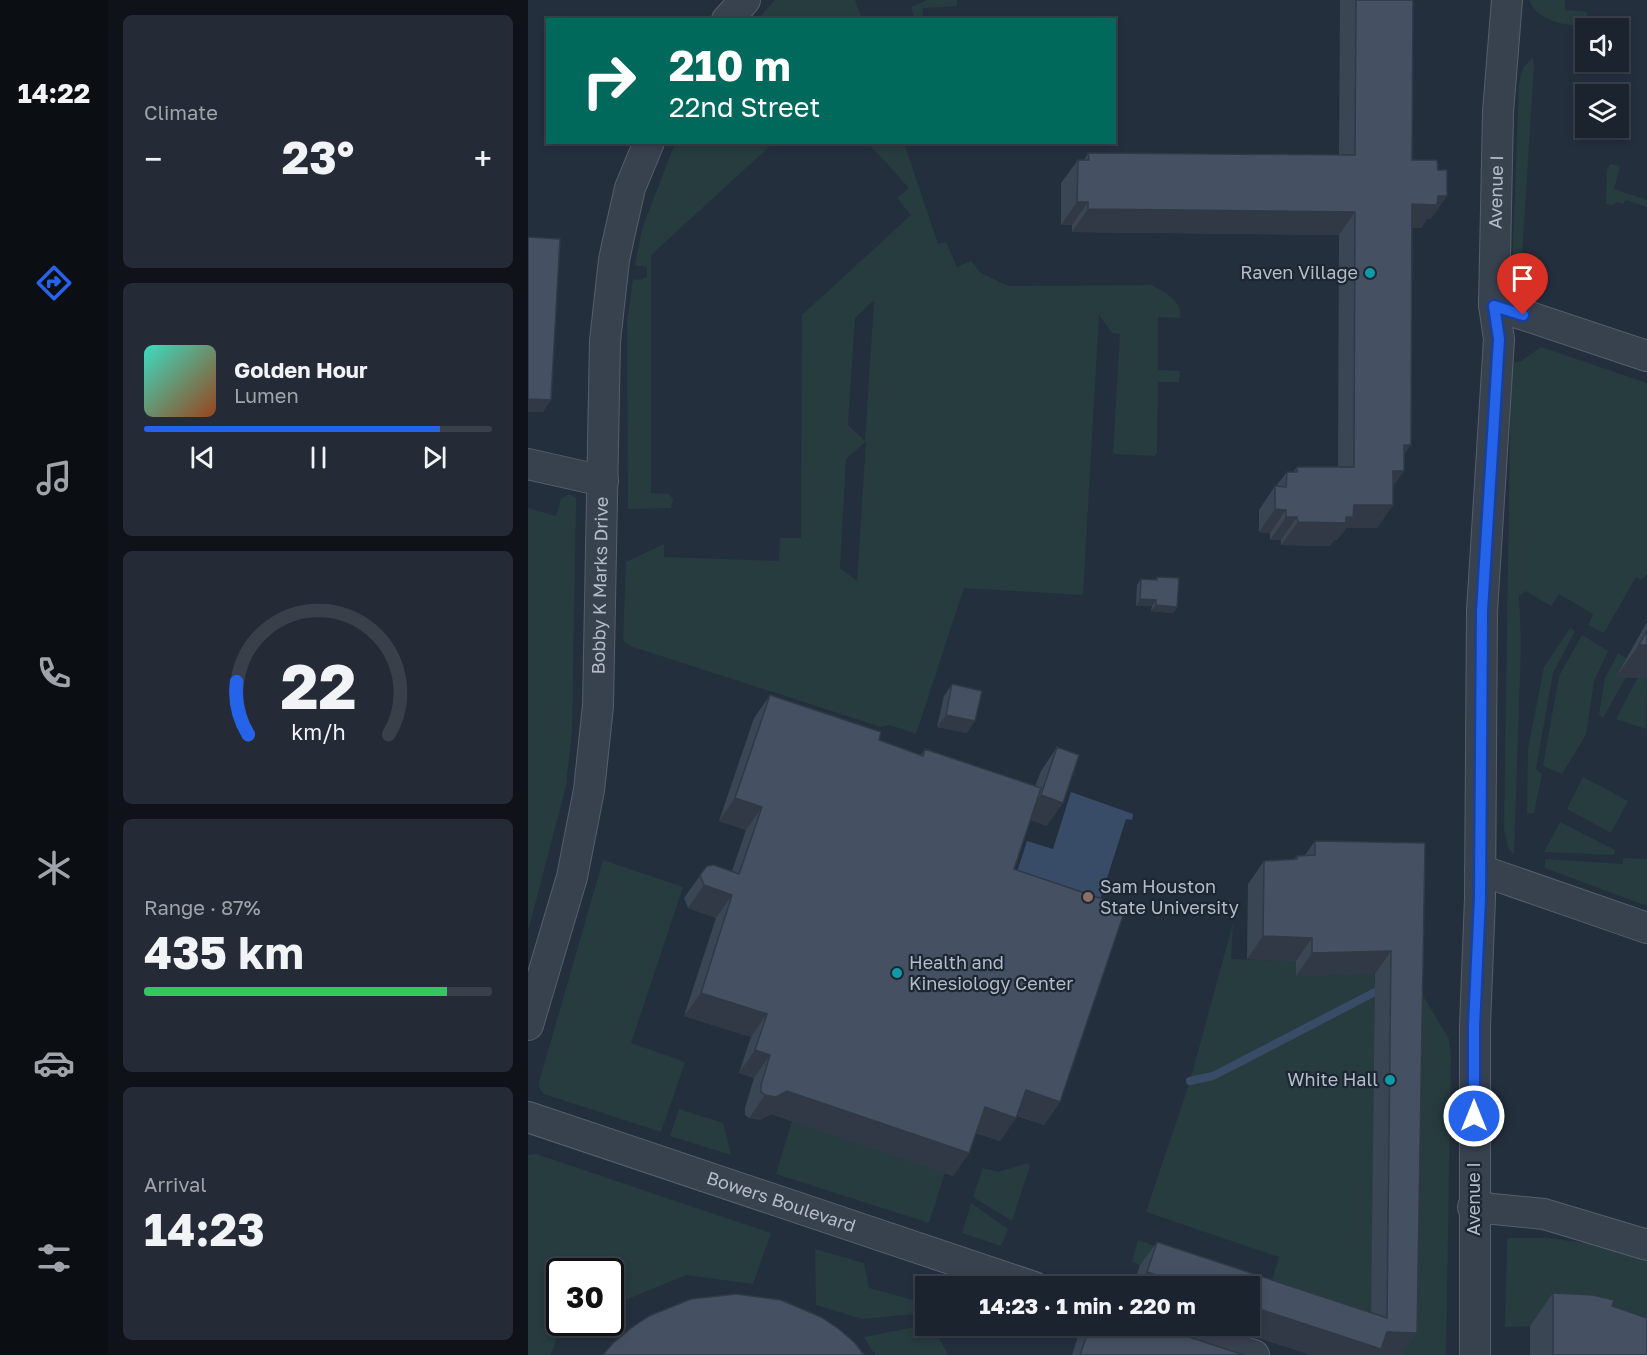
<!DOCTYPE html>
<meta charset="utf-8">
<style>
:root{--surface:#1b232e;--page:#242b36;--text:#f1f3f6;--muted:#a0a4aa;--line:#39404a;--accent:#2563eb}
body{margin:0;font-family:"Golos Text",sans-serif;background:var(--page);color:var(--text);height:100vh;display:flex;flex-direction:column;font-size:22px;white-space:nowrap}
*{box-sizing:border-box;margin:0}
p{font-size:20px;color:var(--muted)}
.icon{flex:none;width:33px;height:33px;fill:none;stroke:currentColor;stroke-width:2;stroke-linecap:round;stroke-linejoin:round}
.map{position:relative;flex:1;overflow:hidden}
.side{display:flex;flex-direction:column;gap:15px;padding:15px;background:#0f1319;width:420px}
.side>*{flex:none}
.hud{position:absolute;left:18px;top:18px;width:570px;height:126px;border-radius:0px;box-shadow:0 3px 9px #0003,0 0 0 2px var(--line);background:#00695c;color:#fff;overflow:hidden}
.tools{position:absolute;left:1047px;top:18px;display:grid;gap:12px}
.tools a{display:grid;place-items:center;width:54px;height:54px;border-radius:0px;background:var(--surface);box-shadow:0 3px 9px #0003,0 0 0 2px var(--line);font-size:30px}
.speed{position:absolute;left:18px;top:1258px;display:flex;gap:12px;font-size:30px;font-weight:700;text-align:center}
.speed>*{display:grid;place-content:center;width:78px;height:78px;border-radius:50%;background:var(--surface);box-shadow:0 3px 9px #0003,0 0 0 2px var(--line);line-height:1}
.speed .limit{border:3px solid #111;border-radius:9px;background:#fff;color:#111}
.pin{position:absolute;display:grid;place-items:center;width:51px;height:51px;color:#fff;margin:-62px -26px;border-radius:50% 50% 50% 0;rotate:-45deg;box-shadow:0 0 6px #0007}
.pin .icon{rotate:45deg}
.me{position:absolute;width:66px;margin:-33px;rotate:0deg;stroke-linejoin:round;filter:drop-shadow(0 0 4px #0008)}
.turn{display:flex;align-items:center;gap:21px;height:126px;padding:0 24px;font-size:27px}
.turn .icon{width:78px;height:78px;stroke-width:2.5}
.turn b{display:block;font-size:42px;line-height:51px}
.big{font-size:45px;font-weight:700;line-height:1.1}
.side .card{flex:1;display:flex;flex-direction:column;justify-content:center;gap:9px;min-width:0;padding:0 21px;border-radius:9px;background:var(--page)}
.side .dial{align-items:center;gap:0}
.dial svg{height:156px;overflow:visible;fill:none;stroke:var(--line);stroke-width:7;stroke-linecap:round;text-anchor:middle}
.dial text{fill:var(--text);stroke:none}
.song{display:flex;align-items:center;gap:18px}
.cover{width:72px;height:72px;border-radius:9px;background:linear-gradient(135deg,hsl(170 70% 55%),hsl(20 70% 35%))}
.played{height:6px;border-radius:3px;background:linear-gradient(90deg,var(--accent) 85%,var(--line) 85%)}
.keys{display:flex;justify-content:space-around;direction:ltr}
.heat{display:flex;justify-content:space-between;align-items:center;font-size:33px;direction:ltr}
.charge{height:9px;border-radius:4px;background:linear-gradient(90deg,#34c759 87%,var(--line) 0)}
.trip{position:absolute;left:387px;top:1276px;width:345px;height:60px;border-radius:0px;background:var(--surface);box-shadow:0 3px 9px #0003,0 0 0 2px var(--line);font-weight:700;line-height:60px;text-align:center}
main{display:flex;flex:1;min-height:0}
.tab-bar{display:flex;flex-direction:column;width:108px;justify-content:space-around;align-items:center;background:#0b0e12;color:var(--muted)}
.tab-bar .icon{width:42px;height:42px}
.tab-bar .selected{color:var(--accent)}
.tab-bar b{font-size:27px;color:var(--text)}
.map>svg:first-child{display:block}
.green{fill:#263c3f;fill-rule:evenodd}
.water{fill:#394c67}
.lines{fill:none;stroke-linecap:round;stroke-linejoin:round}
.stream{stroke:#394c67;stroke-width:8}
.minor-casing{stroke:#565f6c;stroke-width:32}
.minor{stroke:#38414e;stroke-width:30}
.wall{fill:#3b4654}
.shaded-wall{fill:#303945}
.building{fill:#455162;stroke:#303945;stroke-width:1.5}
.route-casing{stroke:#184099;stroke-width:15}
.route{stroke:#2563eb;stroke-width:10}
.culture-dot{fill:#0f9aa8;stroke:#1d2633;stroke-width:2}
.education-dot{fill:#8d6e63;stroke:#1d2633;stroke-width:2}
.labels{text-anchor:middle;stroke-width:4.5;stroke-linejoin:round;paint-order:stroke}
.street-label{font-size:18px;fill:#b4bcc9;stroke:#1d2633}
.poi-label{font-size:18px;fill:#b4bcc9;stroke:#1d2633;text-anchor:end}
</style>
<main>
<nav class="tab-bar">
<b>14:22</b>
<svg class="icon selected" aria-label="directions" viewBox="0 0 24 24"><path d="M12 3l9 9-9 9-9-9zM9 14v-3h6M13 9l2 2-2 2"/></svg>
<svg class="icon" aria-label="music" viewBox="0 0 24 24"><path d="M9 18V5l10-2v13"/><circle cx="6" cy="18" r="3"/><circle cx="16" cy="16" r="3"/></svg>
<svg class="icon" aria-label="phone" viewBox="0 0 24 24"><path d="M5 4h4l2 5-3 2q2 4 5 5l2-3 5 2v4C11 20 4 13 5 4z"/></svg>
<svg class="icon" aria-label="climate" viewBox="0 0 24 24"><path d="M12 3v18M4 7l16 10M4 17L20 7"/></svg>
<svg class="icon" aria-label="car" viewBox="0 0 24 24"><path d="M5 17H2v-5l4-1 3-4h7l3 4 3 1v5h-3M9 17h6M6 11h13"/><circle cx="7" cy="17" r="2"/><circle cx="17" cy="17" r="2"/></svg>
<svg class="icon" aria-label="filters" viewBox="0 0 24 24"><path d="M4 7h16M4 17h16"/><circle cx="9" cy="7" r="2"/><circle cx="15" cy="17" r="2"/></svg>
</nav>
<section class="side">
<div class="card"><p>Climate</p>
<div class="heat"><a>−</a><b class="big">23°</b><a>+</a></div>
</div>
<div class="card">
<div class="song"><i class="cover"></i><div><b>Golden Hour</b><p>Lumen</p></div></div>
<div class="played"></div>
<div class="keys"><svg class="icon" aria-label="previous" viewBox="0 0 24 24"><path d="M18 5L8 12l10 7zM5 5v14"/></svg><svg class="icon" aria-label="pause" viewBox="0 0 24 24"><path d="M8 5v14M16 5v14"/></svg><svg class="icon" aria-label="next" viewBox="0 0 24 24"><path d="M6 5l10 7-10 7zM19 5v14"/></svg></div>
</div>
<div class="card dial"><svg viewBox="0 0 100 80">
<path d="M14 69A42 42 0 1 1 86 69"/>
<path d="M14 69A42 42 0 0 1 8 42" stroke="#2563eb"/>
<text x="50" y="56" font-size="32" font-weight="700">22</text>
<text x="50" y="72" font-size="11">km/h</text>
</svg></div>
<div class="card"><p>Range · 87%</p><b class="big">435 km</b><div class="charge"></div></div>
<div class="card"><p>Arrival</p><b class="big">14:23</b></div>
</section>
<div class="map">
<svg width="1119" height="1355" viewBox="0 0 1119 1355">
<rect width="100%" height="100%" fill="#242f3e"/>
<path class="green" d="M247,0H327L334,19H230Z
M399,0H429V6L395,8L394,19H387L383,7Z
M1001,0H1037V10L1059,12V21C1048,31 1020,21 1009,12C1006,9 1003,4 1001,0Z
M1005,57L1006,67L992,286L987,285L984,269L991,83L995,68Z
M147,143L240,142L243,145L123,255V493L141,494L145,499L143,508L100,509L99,321L105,279L111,280L119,277V267L107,265L114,229Z
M340,143H376L410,244L418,242L429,267L443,261L453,273L480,286L623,285C636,292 655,300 652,318L630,317V370L652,371L651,382H630L629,453L626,456L587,454L585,452L592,334L584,333L571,315L555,595L436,588L388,734L362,725L353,727L102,646L95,641L98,562L136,544V557L251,561L252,538H273L274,315L383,215L369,198L381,188ZM345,301H346L337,441L320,425L327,318ZM337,442H338L329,581L312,568L318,459Z
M1082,164L1092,166L1086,189L1119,200V207L1098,200L1095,204L1089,202L1085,205L1078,204L1079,170Z
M1013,347L1119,383V574L1113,580L1108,577L1076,633L1060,625L1065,614L1031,594L1023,606L998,591L991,596L993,646L986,855L980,847L976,829L983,363L993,361Z
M41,494L48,498V505L44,731L38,786L0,931V508L28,516L33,499Z
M1042,628L1047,631L1025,673L1008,769L1014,774L1006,813L999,814L1000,749L1016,667Z
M1054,635L1080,651L1066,681L1058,735L1034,774L1015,766L1031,676Z
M1090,653L1099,659L1089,676L1098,677L1075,718L1071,714L1077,678Z
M1110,677L1119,678L1118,729L1088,719Z
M1055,777L1100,801L1083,833L1039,809Z
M1032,822L1087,850L1086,855L1016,852Z
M1095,858L1119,859V906L1017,868V859L1095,864Z
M75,860L155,887L103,1043L157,1062L133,1132L16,1094L12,1089L11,1082Z
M705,923L703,959L768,961V976L847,974L843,1341L736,1306L751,1257L618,1212L662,1081Z
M889,986L921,1039L923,1056L918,1355H872Z
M151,1109L195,1123L203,1155L142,1136Z
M264,1121L417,1173L401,1223L248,1174Z
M8,1154L243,1233L225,1284L158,1275L83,1306L82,1272H32V1323H43L32,1328L23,1355H0V1155Z
M500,1163L502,1166L484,1221L445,1197L455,1168L470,1172Z
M443,1203L480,1229L473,1246L434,1233Z
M982,1238H1020L1064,1244L1119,1261V1350L1002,1326L977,1327L979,1240Z
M610,1240L658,1257L612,1265L604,1262Z
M287,1249L336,1263L341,1288L393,1302L397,1313L334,1319L288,1305Z
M397,1325L405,1326L420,1355H347L336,1337Z"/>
<path class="water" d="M543,792L605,814L604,820L598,819L570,906L487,878L499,841L525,849Z"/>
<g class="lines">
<path class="stream" d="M662,1081L685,1076L847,992"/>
<g class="minor-casing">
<g id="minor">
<path d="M199,20L217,0"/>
<path d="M966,305L1119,356"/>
<path d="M0,464L75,481"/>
<path d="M952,870L1119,928"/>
<path id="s1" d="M0,1025L44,877L61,790L70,706L77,341L86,260L90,241L102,188L121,142"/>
<path id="s2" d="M0,1117L506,1287"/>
<path d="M945,1207L1016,1214L1119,1245"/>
<path d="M630,1326L726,1355"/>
<path id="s3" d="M947,1355V1026L952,898L954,611L971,339L966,305L970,112L979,0"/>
</g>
</g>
<use href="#minor" class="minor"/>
</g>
<path class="wall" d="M812,0H885L884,160L903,219H899L893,228H884L876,471L865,486V505L849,528H818L809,540H806L802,546L753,545V540H742V533L731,532V510L747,486H748L759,472H765L769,467H810L811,235L544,232V225H533V183L550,160H556L560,153L811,155Z
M629,577L649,607L645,613L623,611L624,606H608L609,585L613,579L627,580Z
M1119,622V678L1088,677Z
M424,684L439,733L409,727L416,696Z
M242,695L351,740L393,755L397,749L507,786L513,771L529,747L519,826L503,820L486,869L532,1102L516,1125L489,1116L472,1141L448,1133L441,1153L425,1176L243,1114L232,1120L221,1118L217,1115V1108L226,1078L211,1073L223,1037L156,1016L188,918L160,908L156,898L179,866L204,871L218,830L191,821L226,718Z
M787,841L897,843L889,1333L783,1355L695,1326H722V1287H605L612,1265L629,1242L843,1312L847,974L768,976V961L719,959L720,884L736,861L766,859L769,856L777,855Z
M1025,1293L1084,1306L1119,1355H1002V1326Z
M555,1326H627L716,1355H544L552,1330Z"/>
<path class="shaded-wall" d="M910,196H919L903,219H899L893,228L868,227L884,204Z
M549,202H560L544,225H533Z
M560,209L827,212L811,235L544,232Z
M0,399L23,400L15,412H0Z
M876,445H883L867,468Z
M865,471H876L860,494Z
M826,505H865L849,528H818L809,540H806L802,546L753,545L770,522Z
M747,509L758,510L742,533L731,532Z
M758,517H769L753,540H742Z
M612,599L628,600L624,606H608Z
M628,605L649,607L645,613L623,611Z
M1111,645H1119V678L1088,677Z
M418,715L447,721L439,733L409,727Z
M513,795L535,803L519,826L496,818Z
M207,798L234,807L218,830L191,821Z
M176,885L204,895L188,918L160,908Z
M735,936L784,938L768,961L719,959Z
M863,951L847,974L768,976L784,953Z
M173,993L239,1014L223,1037L156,1016Z
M227,1050L242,1055L226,1078L211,1073Z
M498,1090L532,1102L516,1125L482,1113Z
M259,1091L441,1153L425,1176L243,1114L232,1120L221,1118L237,1095Z
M457,1107L488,1118L472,1141L441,1130Z
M619,1272L663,1287H608Z
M722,1306L859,1332L889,1333L873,1355H783L695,1326H722Z"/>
<path class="building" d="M828,0H885L884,160H909L910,170H919V196H910L909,205L884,204L883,445H876V471H865V505H826L825,517H818V523L770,522L769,517H758V510L747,509V486L758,487L759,472H769V467H826L827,212L560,209V202H549L550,160H561L560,153L827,155Z
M0,237L32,239L23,400L0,399Z
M629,577L651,578L649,607L628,605V600L612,599L613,579L629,580Z
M1119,630V645H1111Z
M424,684L454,691L447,721L418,715Z
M242,695L353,732L351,740L395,756L397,749L513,788L486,869L598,907L532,1102L498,1090L488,1118L457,1107L441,1153L259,1091L248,1097L237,1095L233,1092V1085L242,1055L227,1050L239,1014L173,993L204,895L176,885L172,875L179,866L186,865L211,874L234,807L207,798Z
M529,747L551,755L535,803L513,795Z
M787,841L897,843L889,1333L859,1332L853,1349L722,1306V1287H663L619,1272L629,1242L859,1318L863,951L784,953V938L735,936L736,861L769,859V856L787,855Z
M1025,1293L1065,1295L1086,1300L1084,1306L1119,1318V1355H1025Z
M208,1294L253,1300L293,1317L311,1329L327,1343L336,1355H75L85,1343L103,1328L121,1316L163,1299Z
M562,1326H627L716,1355H552Z"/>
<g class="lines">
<g class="route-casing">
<path id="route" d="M946,1116V1026L952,898L954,611L971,339L966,306L995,315"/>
</g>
<use href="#route" class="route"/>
</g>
<g class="culture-dot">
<circle cx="842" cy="273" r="6"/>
<circle cx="369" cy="973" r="6"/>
<circle cx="862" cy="1080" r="6"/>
</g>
<circle class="education-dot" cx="560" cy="897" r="6"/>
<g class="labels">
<g class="street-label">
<text dy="6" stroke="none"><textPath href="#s3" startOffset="1164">Avenue I</textPath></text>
<text dy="6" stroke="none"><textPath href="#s1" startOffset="448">Bobby K Marks Drive</textPath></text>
<text transform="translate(946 1199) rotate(-90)" y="6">Avenue I</text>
<text dy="6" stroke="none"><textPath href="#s2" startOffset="267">Bowers Boulevard</textPath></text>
</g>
<g class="poi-label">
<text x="830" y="279">Raven Village</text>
<text x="572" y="893" text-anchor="start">Sam Houston<tspan x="572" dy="21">State University</tspan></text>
<text x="381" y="969" text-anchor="start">Health and<tspan x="381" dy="21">Kinesiology Center</tspan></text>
<text x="850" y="1086">White Hall</text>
</g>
</g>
</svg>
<div class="tools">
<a><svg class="icon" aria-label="sound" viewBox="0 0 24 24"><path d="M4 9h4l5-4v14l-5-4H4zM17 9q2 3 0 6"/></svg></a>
<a><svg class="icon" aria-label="layers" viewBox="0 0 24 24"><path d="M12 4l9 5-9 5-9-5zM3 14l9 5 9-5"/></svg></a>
</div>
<div class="speed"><div class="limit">30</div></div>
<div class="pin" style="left:995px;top:315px;background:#d93025"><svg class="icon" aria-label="arrive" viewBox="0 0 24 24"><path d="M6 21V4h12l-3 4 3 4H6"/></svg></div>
<svg class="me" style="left:946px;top:1116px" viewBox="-20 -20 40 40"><circle r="17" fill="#2563eb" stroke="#fff" stroke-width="3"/><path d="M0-11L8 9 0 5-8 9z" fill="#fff"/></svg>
<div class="trip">14:23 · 1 min · 220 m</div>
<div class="hud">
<div class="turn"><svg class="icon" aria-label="right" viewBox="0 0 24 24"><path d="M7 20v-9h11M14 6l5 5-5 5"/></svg><div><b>210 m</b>22nd Street</div></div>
</div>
</div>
</main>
